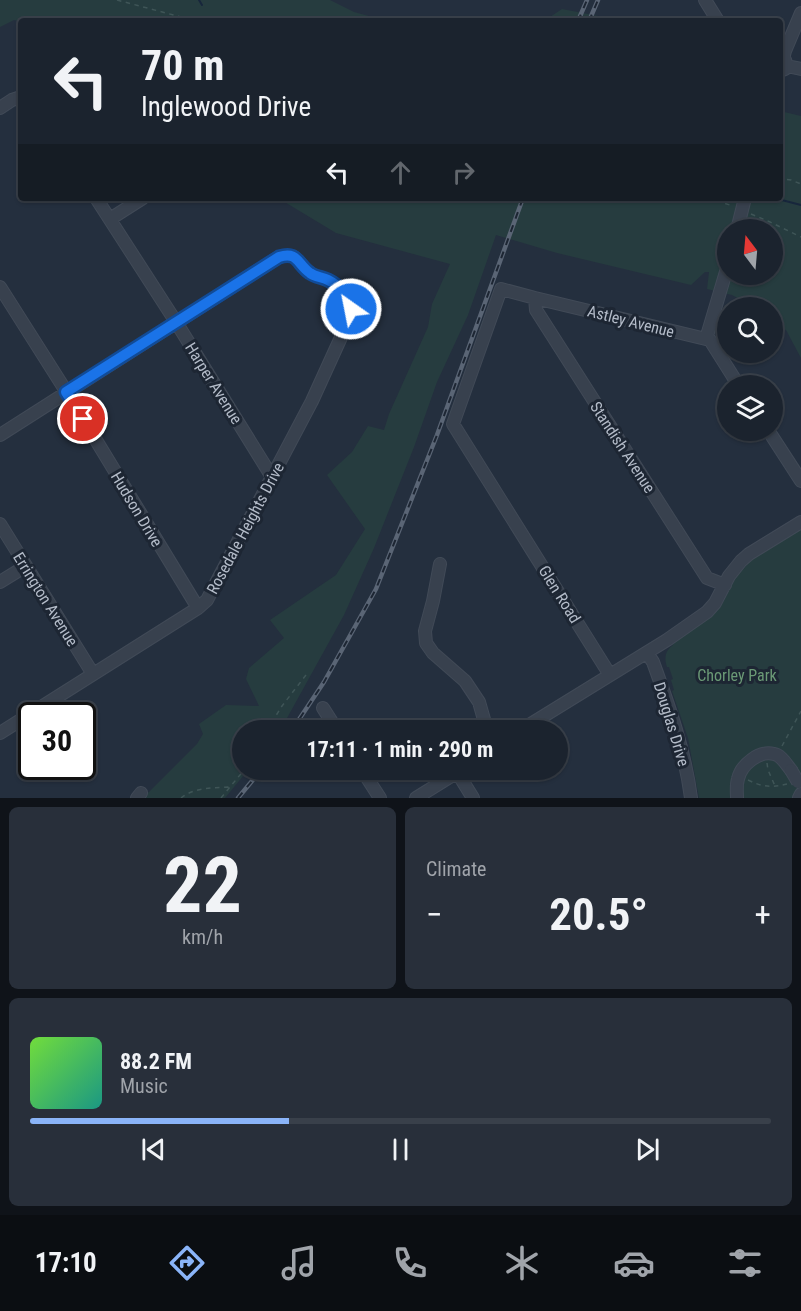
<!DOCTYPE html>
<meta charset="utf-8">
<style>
:root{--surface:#1b232e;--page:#282f3a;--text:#f1f3f6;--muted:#a0a4aa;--line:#39404a;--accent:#8ab4f8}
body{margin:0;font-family:"Roboto Condensed",sans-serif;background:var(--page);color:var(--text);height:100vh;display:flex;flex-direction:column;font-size:22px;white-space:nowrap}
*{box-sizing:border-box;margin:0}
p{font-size:20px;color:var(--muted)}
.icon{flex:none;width:33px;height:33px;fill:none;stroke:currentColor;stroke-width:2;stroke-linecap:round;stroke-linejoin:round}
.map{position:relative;height:798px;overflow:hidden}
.details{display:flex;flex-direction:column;gap:9px;padding:9px;background:#0f1319;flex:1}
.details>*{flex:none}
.banner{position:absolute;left:18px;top:18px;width:765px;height:183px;border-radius:6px;box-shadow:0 2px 4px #0004,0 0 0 2px var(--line);background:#1b232e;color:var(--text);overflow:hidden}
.needle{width:39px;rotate:344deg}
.fabs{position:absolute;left:717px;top:219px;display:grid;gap:12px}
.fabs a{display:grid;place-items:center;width:66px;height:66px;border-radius:50%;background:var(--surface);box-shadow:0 2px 4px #0004,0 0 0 2px var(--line);font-size:30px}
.speed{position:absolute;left:18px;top:702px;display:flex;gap:12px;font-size:30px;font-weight:700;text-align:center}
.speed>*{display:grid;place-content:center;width:78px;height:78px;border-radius:50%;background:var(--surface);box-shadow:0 2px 4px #0004,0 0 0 2px var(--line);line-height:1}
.speed .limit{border:3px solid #111;border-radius:9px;background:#fff;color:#111}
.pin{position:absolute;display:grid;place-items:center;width:51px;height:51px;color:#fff;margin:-26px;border:3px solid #fff;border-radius:50%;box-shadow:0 2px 6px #0007}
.me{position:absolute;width:66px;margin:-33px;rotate:327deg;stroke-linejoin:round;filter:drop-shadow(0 0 4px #0008)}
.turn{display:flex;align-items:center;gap:21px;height:126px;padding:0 24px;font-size:27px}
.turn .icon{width:78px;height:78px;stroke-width:2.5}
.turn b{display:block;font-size:42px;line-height:51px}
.lanes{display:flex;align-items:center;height:57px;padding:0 24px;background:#0003;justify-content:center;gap:30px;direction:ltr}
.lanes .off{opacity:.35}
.big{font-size:45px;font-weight:700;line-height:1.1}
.details .tile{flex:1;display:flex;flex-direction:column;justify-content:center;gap:9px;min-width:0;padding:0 21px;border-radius:9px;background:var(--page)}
.details .dial{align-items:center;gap:0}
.dial b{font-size:78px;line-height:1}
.song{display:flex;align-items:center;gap:18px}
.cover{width:72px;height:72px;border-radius:9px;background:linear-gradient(135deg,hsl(100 70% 55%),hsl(170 70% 35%))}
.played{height:6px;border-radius:3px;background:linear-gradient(90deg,var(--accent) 35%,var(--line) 35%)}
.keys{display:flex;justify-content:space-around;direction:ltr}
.heat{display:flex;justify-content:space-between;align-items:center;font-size:33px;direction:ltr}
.details .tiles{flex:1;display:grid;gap:9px;grid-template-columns:1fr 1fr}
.tile:last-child{grid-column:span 2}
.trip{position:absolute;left:232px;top:720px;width:336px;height:60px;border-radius:30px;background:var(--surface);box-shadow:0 2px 4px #0004,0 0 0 2px var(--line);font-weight:700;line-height:60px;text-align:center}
.dock{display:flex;height:96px;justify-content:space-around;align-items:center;background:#0b0e12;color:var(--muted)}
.dock .icon{width:42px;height:42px}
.dock .current{color:var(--accent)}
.dock b{font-size:27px;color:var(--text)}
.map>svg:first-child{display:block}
.green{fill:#263c3f;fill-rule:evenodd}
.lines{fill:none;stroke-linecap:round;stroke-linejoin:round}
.stream{stroke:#17263c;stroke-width:2}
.minor-casing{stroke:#414a57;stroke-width:14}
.path{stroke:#3f5557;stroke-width:1.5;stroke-dasharray:4.5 4.5;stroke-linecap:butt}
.minor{stroke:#38414e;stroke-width:12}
.rail-casing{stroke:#5a6575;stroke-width:4.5}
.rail{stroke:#1d2633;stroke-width:2;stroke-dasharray:7;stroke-linecap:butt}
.minor-bridge-casing{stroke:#414a57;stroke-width:14;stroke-linecap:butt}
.minor-bridge{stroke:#38414e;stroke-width:12}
.route-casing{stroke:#114b97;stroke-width:15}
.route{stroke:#1a73e8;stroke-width:10}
.labels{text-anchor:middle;stroke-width:6;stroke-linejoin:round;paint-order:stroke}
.street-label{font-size:16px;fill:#b4bcc9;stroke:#1d2633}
.park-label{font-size:16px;fill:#6b9a76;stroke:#1d2633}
</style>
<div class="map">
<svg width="801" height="798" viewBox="0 0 801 798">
<rect width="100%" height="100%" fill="#242f3e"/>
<path class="green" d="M0,0H330L354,12L387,21H21V22L14,20L0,27Z
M562,9L614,19L618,21H544Z
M780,111L801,116V358L786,330L773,326L772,308L754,307L732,295L707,289L709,272H705L691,285L557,253L496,235L468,315L437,382L414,447L374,548L344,615L281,729L280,730H243V770H248L225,798H142L150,791L197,744L203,734L199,724L226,705L259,706L246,679L249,668L284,638L270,620L336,575L365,529L327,475L352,452L368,426L384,430L389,414L428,327L432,304L450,264L336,233L278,198H780ZM728,230H772V274H728Z
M801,528V798H699L688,738L672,691L674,690L671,680L673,679L669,667H667C664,658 665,651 673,645L671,643L712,614L721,606L736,577L754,557Z"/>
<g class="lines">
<path class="stream" d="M199,0L202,5
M774,198L801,205"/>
<g class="minor-casing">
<path id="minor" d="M705,0L718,21
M780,59L785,60L787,66L785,69L780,71
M783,59L785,51L801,13
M787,66L801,69
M0,108L12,100L21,97
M96,198L176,322L272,477
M110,219L143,198
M0,287L71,399L198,608
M535,298L536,310L707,578L725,585
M706,339L728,265
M768,430L801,481
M0,435L279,257C299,251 297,264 310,273C315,276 321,277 327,280C345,288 354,303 348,322L312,401L207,600L198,608L0,733
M0,524L93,674
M440,564L433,601L425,631L426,643L433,653L465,681L479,702L487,730
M0,582L26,566
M647,653L653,662C669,706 685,751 691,798
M610,675L453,424L501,289L535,298L710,340L739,386
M323,708L337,730
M521,730L667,640L707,612L715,603L729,576L741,561L749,554L801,522
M362,770L380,798
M457,772L473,798
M137,798L141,793
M416,798L461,770
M737,798C737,792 736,785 738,779C741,765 759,750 774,754C781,755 786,764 791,770
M799,798L801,794"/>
</g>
<path class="path" d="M117,0L181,17L189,21
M780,175L783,179L791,180L801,184
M708,198L733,206
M751,214L770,222L801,237
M267,730L282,706L306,675
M782,746L801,711
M767,763L768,770L775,786
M748,780C762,787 772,788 787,784
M181,798C194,787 215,788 230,787
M221,798L244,770"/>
<use href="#minor" class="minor"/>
<g class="rail-casing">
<path id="rail" d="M578,21L587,0
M589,21L598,0
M292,730L324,682L376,589L437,435L523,198
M238,798L261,770"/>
</g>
<use href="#rail" class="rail"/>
<g class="minor-bridge-casing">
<path id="minor-bridge" d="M737,230L745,198
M791,770L798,782"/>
</g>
<use href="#minor-bridge" class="minor-bridge"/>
</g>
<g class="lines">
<g class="route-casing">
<path id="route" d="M83,419L66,392L279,257C298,251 297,264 310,273C315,277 322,277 328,280C340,286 348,296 351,309"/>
</g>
<use href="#route" class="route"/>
</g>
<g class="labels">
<g class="street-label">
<text transform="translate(631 321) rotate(14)" y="6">Astley Avenue</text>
<text transform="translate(214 383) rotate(58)" y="6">Harper Avenue</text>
<text transform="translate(623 447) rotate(57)" y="6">Standish Avenue</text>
<text transform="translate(137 509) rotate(59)" y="6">Hudson Drive</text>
<text transform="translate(245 528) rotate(-62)" y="6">Rosedale Heights Drive</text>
<text transform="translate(560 594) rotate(58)" y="6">Glen Road</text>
<text transform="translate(46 599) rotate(58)" y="6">Errington Avenue</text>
<text transform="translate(672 724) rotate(73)" y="6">Douglas Drive</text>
</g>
<g class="park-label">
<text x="737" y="681">Chorley Park</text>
</g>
</g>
</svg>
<div class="fabs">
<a><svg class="needle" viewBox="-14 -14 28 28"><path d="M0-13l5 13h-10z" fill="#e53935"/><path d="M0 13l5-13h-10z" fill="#a0a4aa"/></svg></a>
<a><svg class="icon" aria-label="search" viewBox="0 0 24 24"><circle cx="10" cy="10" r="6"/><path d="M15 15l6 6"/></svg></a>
<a><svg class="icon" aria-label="layers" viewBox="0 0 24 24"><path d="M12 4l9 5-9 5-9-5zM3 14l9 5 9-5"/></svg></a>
</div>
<div class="speed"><div class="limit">30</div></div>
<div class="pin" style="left:83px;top:419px;background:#d93025"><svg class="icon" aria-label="arrive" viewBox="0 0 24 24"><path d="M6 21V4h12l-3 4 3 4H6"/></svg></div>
<svg class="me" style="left:351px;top:309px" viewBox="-20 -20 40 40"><circle r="17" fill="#1a73e8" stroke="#fff" stroke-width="3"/><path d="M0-11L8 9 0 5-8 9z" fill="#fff"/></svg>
<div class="trip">17:11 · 1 min · 290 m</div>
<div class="banner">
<div class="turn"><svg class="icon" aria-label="left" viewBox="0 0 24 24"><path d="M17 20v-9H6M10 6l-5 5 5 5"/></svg><div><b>70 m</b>Inglewood Drive</div></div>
<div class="lanes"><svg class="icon" aria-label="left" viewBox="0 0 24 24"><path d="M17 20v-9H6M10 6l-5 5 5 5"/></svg><svg class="icon off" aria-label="ahead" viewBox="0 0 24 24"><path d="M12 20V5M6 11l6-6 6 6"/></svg><svg class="icon off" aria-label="right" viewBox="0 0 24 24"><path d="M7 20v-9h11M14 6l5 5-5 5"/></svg></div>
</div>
</div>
<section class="details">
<div class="tiles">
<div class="tile dial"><b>22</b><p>km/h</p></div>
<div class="tile"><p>Climate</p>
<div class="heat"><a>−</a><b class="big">20.5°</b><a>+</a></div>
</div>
<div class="tile">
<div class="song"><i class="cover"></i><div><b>88.2 FM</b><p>Music</p></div></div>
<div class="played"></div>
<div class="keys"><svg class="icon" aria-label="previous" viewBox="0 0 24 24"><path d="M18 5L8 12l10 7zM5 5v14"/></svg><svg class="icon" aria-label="pause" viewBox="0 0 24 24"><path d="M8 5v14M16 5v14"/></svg><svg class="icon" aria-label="next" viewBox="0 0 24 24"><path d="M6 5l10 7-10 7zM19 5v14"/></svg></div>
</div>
</div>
</section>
<nav class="dock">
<b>17:10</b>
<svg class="icon current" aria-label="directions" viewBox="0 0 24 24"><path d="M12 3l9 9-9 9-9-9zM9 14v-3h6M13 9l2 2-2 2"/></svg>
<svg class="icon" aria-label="music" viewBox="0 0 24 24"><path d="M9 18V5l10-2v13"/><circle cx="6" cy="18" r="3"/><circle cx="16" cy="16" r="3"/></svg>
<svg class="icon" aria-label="phone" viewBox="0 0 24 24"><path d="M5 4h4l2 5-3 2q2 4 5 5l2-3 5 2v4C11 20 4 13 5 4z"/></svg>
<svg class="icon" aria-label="climate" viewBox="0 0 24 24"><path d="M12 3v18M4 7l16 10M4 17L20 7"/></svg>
<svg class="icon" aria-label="car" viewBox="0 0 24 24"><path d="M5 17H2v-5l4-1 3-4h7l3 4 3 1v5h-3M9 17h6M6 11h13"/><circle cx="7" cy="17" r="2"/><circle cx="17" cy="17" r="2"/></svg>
<svg class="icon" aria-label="filters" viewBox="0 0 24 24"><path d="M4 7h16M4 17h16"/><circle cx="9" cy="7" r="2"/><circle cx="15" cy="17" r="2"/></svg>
</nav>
